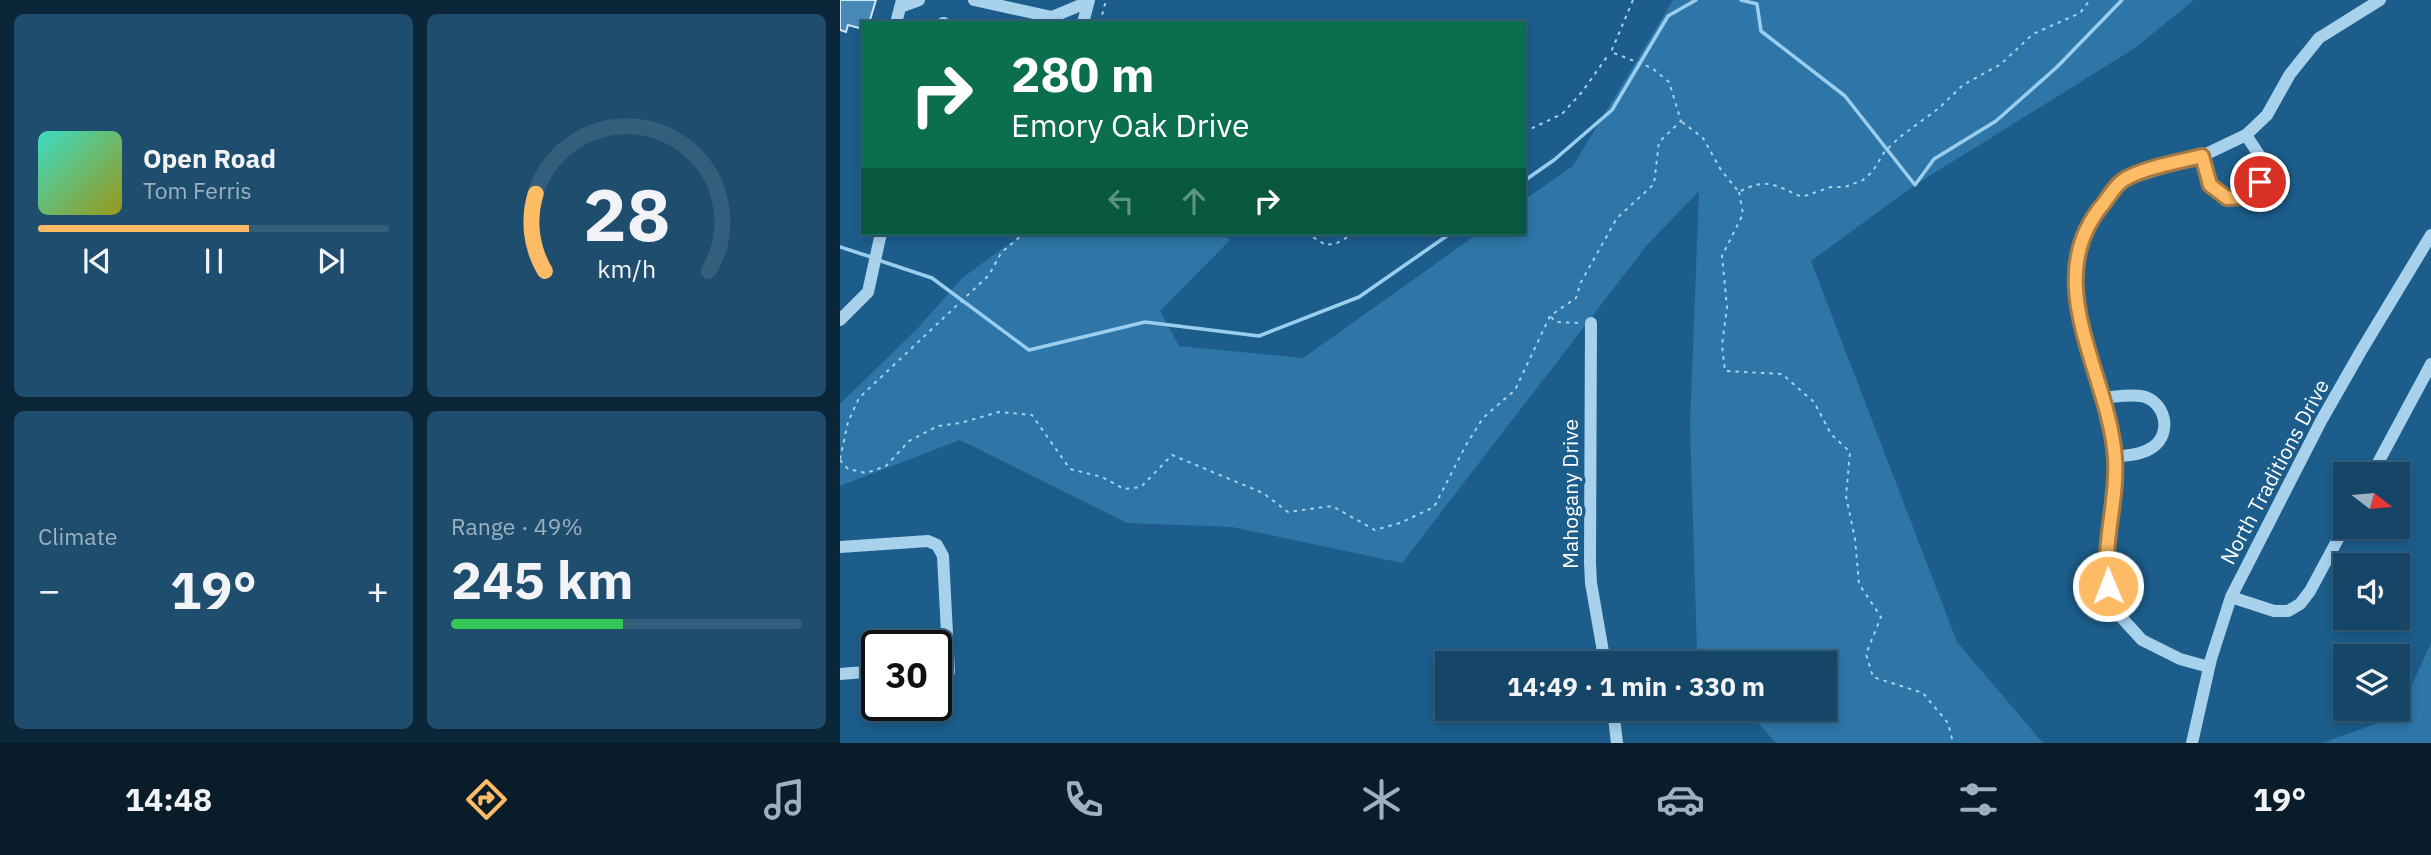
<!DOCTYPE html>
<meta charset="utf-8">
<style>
:root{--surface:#154668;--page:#1e4d6e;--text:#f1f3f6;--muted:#9db1c0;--line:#345e7c;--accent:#fdbb66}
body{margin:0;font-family:"IBM Plex Sans",sans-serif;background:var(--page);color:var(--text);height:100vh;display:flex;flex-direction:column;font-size:26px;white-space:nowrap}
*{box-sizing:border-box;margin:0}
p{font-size:23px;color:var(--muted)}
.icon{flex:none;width:38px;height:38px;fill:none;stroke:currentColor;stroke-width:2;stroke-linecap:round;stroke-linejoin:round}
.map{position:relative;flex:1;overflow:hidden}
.side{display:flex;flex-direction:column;gap:14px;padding:14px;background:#0c2639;width:840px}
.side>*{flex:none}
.top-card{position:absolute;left:21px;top:21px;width:665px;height:214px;border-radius:0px;box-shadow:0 4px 10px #0003,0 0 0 2px var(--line);background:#0b6e4f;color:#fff;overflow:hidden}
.needle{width:46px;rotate:106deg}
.controls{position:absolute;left:1493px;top:462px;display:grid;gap:14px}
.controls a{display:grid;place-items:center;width:77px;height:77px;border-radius:0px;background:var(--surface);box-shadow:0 4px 10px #0003,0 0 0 2px var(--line);font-size:35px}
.speed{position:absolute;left:21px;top:630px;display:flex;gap:14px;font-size:35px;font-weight:700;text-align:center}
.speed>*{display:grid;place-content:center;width:91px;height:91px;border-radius:50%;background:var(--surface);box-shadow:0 4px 10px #0003,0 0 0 2px var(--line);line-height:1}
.speed .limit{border:4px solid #111;border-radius:10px;background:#fff;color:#111}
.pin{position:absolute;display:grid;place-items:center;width:60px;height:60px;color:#fff;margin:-30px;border:4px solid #fff;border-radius:50%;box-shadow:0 2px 7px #0007}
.me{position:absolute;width:77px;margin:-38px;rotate:359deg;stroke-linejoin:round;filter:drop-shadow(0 0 5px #0008)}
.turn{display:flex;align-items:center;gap:24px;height:147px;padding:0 35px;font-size:32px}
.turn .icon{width:91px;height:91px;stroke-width:2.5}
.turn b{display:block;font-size:49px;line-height:60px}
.lanes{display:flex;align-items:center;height:66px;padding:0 35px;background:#0003;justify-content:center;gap:35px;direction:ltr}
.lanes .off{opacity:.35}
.big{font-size:52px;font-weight:800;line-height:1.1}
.side .card{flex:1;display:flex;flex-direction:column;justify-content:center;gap:10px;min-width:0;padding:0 24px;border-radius:10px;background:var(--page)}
.side .dial{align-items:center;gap:0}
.dial svg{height:182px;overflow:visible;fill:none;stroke:var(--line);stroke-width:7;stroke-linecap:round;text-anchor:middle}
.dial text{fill:var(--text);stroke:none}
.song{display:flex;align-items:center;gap:21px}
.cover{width:84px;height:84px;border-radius:10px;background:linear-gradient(135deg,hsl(170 70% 55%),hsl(60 70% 35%))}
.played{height:7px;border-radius:4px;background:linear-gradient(90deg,var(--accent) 60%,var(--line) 60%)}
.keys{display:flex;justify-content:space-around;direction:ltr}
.heat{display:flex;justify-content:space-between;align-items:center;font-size:38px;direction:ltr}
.charge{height:10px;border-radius:5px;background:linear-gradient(90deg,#34c759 49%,var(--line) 0)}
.side .tiles{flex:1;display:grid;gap:14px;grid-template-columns:repeat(2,1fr)}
.trip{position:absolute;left:595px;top:651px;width:402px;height:70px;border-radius:0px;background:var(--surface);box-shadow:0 4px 10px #0003,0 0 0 2px var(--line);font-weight:800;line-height:70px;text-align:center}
.dock{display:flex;height:112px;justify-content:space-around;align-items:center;background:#081c2a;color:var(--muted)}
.dock .icon{width:49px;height:49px}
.dock .current{color:var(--accent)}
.dock b{font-size:32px;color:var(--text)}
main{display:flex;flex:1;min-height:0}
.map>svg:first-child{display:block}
.green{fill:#2d76a7}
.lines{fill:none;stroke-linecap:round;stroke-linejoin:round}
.stream{stroke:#9bceee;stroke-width:3.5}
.building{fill:#4989b5;stroke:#cde8f9;stroke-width:2}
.path{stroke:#a8d1ec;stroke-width:2;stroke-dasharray:3.5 5;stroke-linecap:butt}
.minor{stroke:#a8d1ec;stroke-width:12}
.route-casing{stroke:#a47a42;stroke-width:18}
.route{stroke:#fdbb66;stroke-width:12}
.labels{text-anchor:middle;stroke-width:7;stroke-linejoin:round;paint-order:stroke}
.street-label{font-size:21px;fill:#fff;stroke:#1c5d8b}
</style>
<main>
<section class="side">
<div class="tiles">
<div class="card">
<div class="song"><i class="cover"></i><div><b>Open Road</b><p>Tom Ferris</p></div></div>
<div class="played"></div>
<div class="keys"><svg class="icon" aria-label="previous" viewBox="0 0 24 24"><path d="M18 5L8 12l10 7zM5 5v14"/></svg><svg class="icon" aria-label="pause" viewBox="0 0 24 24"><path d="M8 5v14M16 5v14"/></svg><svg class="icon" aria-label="next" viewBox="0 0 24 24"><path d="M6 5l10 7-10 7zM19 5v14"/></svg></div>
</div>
<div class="card dial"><svg viewBox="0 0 100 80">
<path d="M14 69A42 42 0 1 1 86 69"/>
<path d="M14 69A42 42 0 0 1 10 35" stroke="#fdbb66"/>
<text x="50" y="56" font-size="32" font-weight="700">28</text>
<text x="50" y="72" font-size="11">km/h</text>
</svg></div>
<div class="card"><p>Climate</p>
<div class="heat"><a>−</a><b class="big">19°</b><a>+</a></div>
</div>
<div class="card"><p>Range · 49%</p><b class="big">245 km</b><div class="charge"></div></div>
</div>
</section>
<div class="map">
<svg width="1591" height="743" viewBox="0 0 1591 743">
<rect width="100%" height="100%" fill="#1c5d8b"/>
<path class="green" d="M833,0H1354L1295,48L1075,185L971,261L1117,642L1203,743H936L906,709H985V663H867L857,651L850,426L859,191L807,245L562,563L392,527L287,523L120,440L0,486V404L78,328L122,278L184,233H380L390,240L320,311L339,346L463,358L639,233H684V200L733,166Z
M1591,643V743H1482L1558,716Z"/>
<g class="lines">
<path class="stream" d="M901,0L917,4L921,31L1005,96L1075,185L1094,159L1156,121L1217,67L1282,0
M684,181L714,160L772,110L828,16L856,0
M0,247L31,257
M38,260L92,278L189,350L305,322L419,336L519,297L611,233"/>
</g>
<path class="building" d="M0,0H36L29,23H23V29L8,25L6,32L0,30Z"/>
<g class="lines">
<path class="path" d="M260,23L266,0
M842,122L863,138L881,170L899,192C927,177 935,185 962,197L991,187H1005L1023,180L1033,171L1045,151L1060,137L1099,108L1123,85L1161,64L1193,34L1240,13L1250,0
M684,132L722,114L742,92L769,54
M899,192L903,214L882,256L887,307L882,345L885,371L942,374L974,402L991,434L1010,452L1006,496L1015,539L1019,584L1041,617L1026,654L1033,677L1083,693L1108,723L1113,743
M466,233L486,245L497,243L515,233
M711,317L716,322L738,323
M0,459L8,422L19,398L149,275L161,253L184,233
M0,460L8,469L26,473L46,466L69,441L98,426L120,423L159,412L192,415L230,469L262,477L284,489L301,487L332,455L423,493L448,512L492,506L535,530L560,523L594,507L626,445L643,418L675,390L710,316L736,298L741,282L777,218L814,184L819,142L841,121L829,82L812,68L771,52L793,0"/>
<path class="minor" d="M134,0L212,17L248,2
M60,7L79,0
M56,23L62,0
M103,23H104
M243,23L249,0
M1362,156L1370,185L1387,198L1404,197L1420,182L1423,161L1406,135
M0,320L28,292L41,233
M751,323L750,562L751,583L765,663
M1261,398C1274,397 1288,394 1301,396C1325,400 1333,433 1313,447C1302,455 1287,455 1275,457
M1532,474L1591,364
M0,547L88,541L97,545L103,556L109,672L104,677L96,676
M1391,597L1434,611H1448L1460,604L1470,591L1505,526
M1369,667L1340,659L1302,640L1270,605L1265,567L1274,490L1275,457L1235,294V261L1243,234L1255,212L1284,180L1362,156L1406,135L1427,115L1450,74L1479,38L1540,0
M0,674L37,671
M773,709L777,743
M1352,743L1371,659L1391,597L1481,421L1521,351L1591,235"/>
</g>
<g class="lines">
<g class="route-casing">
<path id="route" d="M1268,586C1262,543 1278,501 1275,458C1269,372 1197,281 1264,203C1270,195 1277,183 1285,179C1306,167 1339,162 1362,156L1370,185L1387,198L1404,197L1420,182"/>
</g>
<use href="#route" class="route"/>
</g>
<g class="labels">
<g class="street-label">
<text transform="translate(1435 472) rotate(-62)" y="7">North Traditions Drive</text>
<text transform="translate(731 494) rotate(-90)" y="7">Mahogany Drive</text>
</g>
</g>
</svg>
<div class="controls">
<a><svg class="needle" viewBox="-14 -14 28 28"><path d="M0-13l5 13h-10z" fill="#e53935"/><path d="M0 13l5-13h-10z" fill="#9db1c0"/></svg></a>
<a><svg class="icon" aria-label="sound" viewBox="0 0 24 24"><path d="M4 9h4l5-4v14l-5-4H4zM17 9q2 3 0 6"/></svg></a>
<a><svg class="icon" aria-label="layers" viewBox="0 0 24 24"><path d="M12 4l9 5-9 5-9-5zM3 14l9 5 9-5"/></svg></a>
</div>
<div class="speed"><div class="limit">30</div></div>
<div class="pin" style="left:1420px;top:182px;background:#d93025"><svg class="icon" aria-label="arrive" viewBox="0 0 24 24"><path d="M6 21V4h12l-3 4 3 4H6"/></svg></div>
<svg class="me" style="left:1268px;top:586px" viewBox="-20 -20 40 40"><circle r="17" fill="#fdbb66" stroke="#fff" stroke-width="3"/><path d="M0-11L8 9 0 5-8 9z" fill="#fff"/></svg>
<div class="trip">14:49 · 1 min · 330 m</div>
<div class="top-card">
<div class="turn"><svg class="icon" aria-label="right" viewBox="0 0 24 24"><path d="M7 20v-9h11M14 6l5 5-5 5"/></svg><div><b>280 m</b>Emory Oak Drive</div></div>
<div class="lanes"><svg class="icon off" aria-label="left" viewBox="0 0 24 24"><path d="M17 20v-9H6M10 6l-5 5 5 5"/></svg><svg class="icon off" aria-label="ahead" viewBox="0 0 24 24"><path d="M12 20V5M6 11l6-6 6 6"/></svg><svg class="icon" aria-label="right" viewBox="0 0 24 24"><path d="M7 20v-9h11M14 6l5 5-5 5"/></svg></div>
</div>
</div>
</main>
<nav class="dock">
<b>14:48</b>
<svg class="icon current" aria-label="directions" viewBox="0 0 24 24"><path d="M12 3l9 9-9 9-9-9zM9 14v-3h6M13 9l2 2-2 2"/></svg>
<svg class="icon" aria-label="music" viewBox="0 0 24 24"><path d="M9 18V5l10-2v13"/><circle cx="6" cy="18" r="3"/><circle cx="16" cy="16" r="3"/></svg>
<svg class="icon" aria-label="phone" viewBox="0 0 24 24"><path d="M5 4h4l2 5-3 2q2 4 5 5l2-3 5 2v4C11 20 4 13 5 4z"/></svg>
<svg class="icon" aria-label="climate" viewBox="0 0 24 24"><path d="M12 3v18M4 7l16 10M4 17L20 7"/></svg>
<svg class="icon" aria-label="car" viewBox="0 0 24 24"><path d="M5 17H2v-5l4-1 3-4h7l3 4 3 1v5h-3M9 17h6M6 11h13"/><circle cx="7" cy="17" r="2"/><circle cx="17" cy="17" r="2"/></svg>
<svg class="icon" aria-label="filters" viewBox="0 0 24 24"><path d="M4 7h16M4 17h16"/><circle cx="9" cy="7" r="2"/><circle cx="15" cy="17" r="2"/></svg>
<b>19°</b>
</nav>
